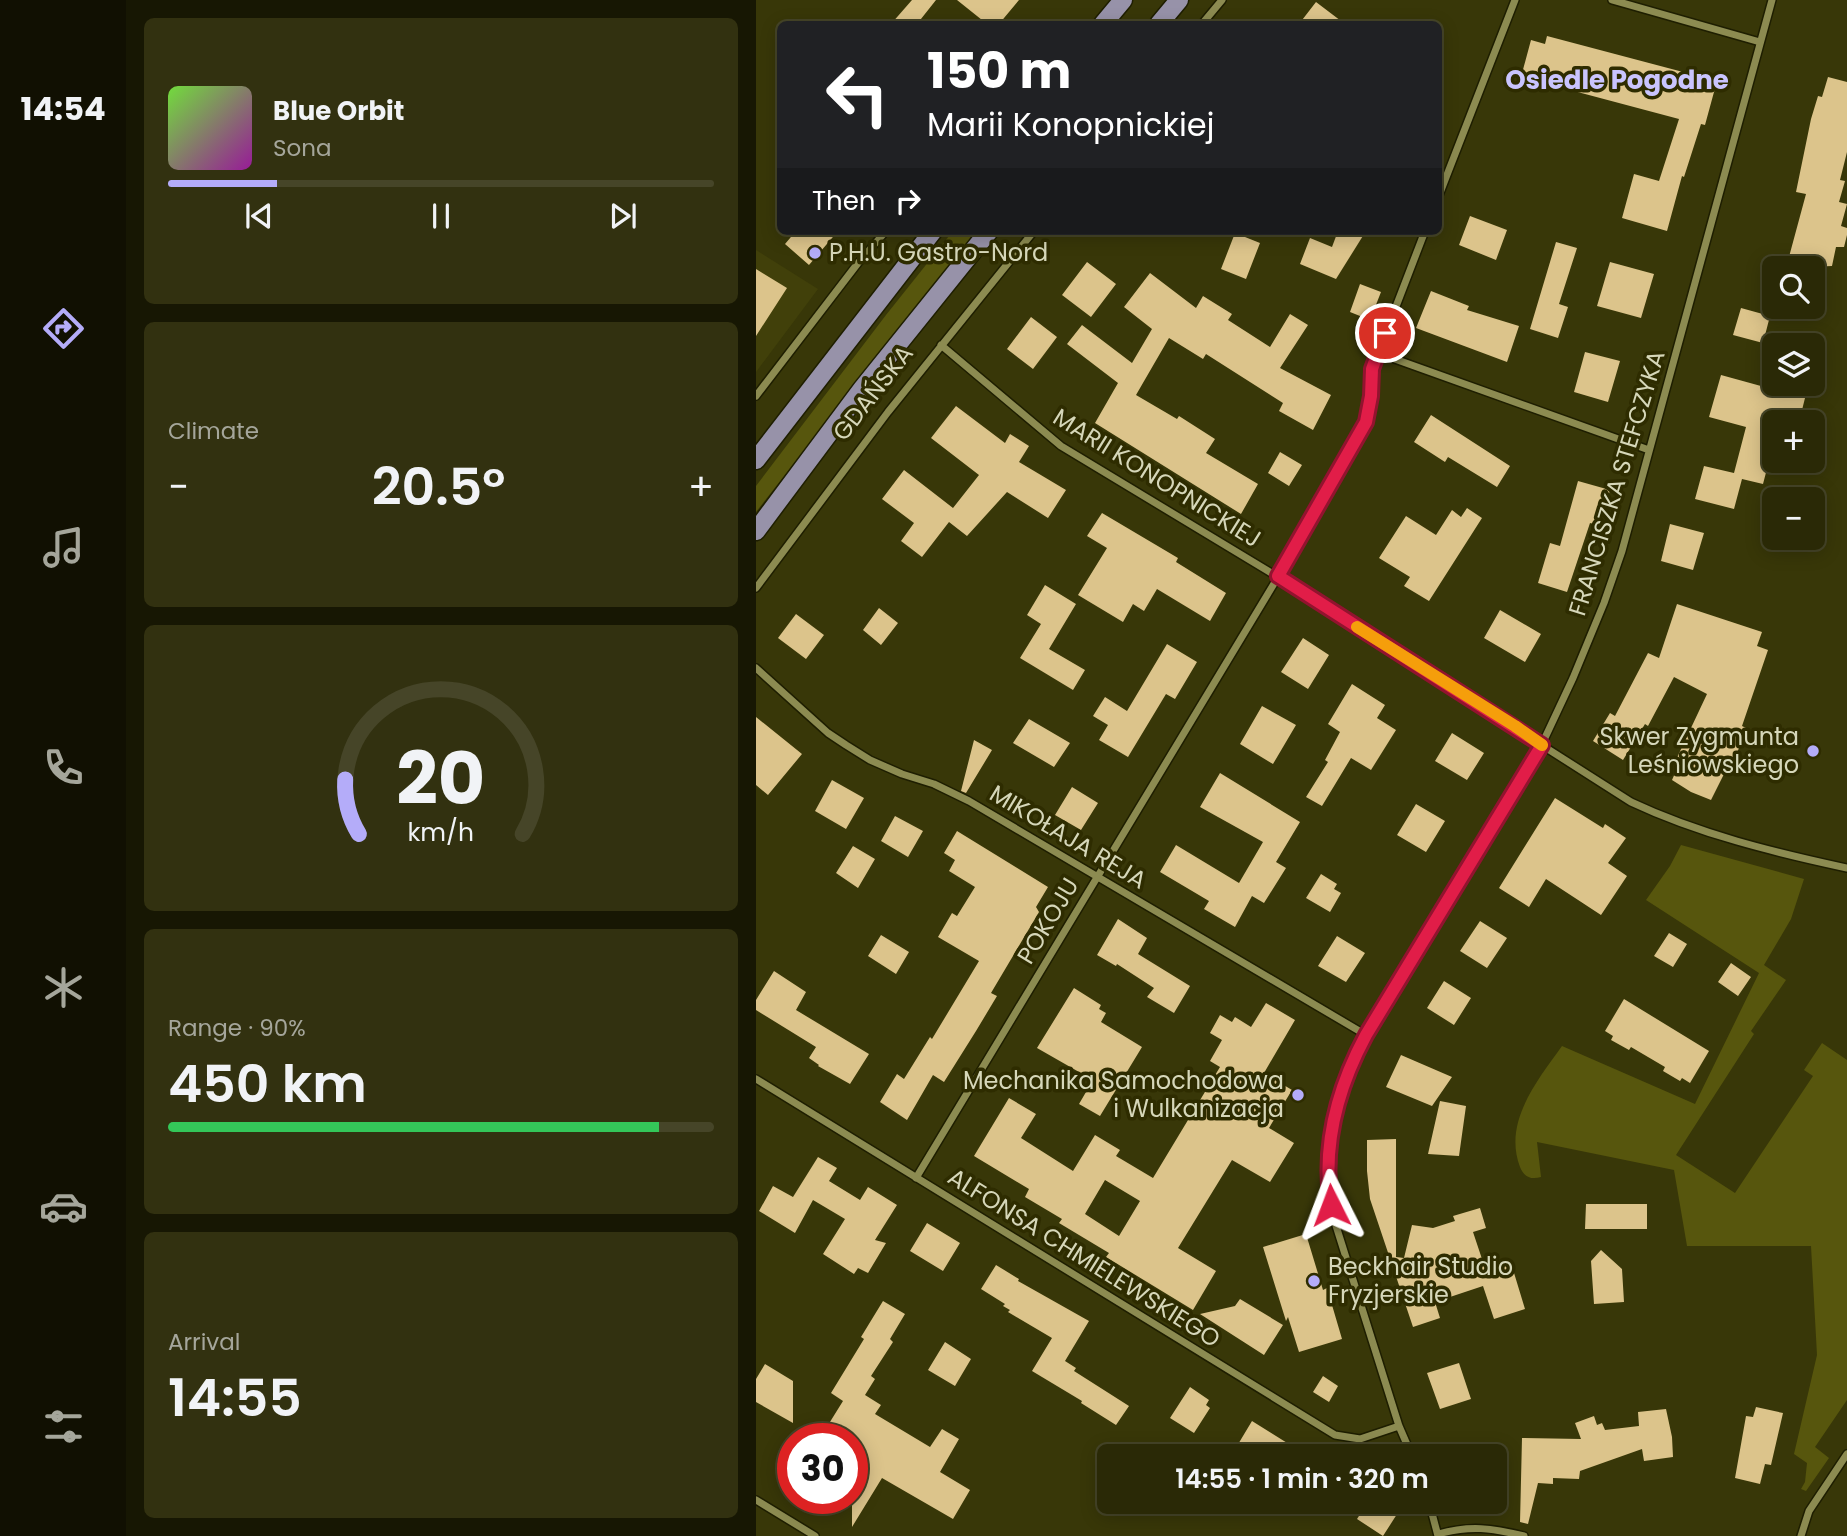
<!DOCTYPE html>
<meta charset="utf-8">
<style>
:root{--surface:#2a2906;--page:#323110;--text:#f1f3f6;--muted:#a5a69b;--line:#464528;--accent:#b4acf9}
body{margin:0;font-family:Poppins,sans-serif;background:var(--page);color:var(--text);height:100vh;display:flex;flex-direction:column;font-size:26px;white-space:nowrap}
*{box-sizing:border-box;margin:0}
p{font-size:23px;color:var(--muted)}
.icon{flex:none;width:38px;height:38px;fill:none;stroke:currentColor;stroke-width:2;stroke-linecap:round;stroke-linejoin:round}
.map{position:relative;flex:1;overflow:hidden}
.sheet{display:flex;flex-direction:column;gap:18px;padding:18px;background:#171703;width:630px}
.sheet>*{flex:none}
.banner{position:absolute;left:21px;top:21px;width:665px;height:214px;border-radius:10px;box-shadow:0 4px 18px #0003,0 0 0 2px var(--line);background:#202124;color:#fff;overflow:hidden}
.fabs{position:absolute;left:1006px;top:256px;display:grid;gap:14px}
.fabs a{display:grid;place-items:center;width:63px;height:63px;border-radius:10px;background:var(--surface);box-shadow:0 4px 18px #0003,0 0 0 2px var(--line);font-size:35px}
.speed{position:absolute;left:21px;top:1423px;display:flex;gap:14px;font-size:35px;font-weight:700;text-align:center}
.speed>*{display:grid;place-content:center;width:91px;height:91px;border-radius:50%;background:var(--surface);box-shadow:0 4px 18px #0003,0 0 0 2px var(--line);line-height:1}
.speed .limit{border:10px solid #d22;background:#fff;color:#111}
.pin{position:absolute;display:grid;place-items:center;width:60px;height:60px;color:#fff;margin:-30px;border:4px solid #fff;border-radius:50%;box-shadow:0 2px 7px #0007}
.me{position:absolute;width:77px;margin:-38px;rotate:357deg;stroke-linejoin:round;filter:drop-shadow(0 0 5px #0008)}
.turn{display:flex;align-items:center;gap:24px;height:147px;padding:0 35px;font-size:32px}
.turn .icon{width:91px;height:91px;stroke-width:2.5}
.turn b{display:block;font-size:49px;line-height:60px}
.then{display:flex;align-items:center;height:66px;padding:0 35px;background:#0003;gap:14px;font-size:26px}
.big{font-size:52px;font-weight:600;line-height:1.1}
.sheet .tile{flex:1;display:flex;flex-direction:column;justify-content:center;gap:10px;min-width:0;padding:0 24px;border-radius:10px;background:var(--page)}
.sheet .dial{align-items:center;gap:0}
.dial svg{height:182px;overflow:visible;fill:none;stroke:var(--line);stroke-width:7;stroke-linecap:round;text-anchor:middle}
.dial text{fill:var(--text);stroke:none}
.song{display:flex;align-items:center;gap:21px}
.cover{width:84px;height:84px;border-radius:10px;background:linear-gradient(135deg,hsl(100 70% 55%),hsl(300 70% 35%))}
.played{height:7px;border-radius:4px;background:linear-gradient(90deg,var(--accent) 20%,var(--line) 20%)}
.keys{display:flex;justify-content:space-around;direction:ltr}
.heat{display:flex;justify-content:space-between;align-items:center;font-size:38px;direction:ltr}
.charge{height:10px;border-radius:5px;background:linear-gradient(90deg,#34c759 90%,var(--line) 0)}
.trip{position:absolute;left:341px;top:1444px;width:410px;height:70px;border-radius:10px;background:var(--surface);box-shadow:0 4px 18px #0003,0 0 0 2px var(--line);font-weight:600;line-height:70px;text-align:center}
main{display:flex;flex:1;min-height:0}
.menu{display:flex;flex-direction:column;width:126px;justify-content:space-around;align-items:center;background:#111002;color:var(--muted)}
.menu .icon{width:49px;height:49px}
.menu .selected{color:var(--accent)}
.menu b{font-size:32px;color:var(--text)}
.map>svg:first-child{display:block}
.built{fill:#41400a}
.green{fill:#57560d}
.building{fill:#dcc48b;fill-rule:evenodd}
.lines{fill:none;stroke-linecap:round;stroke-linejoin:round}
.minor-casing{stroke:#1e1e01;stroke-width:10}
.primary-casing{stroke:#1e1e01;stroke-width:21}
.minor{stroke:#8c8b51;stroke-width:7}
.primary{stroke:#9792a9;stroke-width:18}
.route-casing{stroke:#92132f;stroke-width:18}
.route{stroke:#e11d48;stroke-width:12}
.slow{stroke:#f59e0b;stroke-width:12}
.poi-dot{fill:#b4acf9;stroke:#2e2c00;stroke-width:2.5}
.labels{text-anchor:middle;stroke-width:7;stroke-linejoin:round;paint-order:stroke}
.poi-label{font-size:24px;fill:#d6d7b9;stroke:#2e2c00;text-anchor:start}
.street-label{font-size:24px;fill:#d6d7b9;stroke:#2e2c00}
.neighbourhood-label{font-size:26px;font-weight:bold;fill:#c9c4fe;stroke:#2e2c00}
</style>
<main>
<nav class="menu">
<b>14:54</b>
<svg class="icon selected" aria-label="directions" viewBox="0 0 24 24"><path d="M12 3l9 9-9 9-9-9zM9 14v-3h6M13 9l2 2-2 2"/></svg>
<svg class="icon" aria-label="music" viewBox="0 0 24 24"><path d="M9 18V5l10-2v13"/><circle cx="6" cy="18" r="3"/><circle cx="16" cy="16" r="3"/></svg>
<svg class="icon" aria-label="phone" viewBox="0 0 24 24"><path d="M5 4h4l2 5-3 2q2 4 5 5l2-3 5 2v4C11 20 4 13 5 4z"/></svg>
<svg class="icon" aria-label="climate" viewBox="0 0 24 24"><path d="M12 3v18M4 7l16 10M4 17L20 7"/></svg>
<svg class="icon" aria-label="car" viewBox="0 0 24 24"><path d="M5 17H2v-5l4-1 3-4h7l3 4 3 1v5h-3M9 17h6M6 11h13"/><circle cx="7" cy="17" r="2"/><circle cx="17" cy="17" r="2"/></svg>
<svg class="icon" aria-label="filters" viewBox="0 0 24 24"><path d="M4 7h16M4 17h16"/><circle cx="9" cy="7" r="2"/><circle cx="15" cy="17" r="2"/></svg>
</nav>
<section class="sheet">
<div class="tile">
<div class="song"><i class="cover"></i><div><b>Blue Orbit</b><p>Sona</p></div></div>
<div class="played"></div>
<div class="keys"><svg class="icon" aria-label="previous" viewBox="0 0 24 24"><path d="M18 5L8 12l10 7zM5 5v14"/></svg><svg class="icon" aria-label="pause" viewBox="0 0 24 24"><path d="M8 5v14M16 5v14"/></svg><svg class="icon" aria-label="next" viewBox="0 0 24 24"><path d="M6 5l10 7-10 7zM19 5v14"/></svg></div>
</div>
<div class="tile"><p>Climate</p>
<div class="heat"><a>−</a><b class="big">20.5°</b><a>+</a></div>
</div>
<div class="tile dial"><svg viewBox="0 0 100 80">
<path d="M14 69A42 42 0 1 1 86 69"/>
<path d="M14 69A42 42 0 0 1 8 45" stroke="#b4acf9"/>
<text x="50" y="56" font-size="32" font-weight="700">20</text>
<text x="50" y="72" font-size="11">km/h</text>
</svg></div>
<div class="tile"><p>Range · 90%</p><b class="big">450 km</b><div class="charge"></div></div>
<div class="tile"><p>Arrival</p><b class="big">14:55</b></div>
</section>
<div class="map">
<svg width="1091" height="1536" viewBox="0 0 1091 1536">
<rect width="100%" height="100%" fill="#383708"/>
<path class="built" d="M0,250L62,289L0,372Z"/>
<path class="green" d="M197,231H220L0,512V486L130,315Z
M925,845L1048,879L1035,919L1008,965L1030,980L995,1031L998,1034L920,1155L979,1193L1057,1076L1048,1070L1066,1043L1091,1060V1400L1059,1447L1073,1458L1050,1491L1045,1489L1049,1482L1051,1463L1038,1454L1061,1355L1055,1246H931L918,1170L781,1142L785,1177C775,1180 768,1177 764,1167C747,1122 781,1081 806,1046L939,1104L1003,973L890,900L914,866Z
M620,1444L635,1446L646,1456H597L590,1451L589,1448L598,1449Z"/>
<path class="building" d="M156,0H180L161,24H135Z
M201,0H263L243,24H231Z
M560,2L589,24H543Z
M791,36L961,81L949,125L945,124L928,177L926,176L911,231L866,218L878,174L903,181L923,119L765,77L775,40L789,44Z
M1072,77L1091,82V152L1084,180L1089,181L1083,202L1091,204L1085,226L1091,228V235L1088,247H1080L1076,266L1030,268L1050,194L1040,192L1055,119L1062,96L1066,97Z
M714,216L751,230L740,260L703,245Z
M40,231H82L53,265L29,244Z
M582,231H610L580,279L544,264L554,238L576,247Z
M479,233L504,243L490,279L465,269Z
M800,242L821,248L803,304L812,307L802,338L774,329Z
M331,262L360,284L335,317L306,295Z
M854,262L898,274L885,318L841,306Z
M0,269L31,288L0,336Z
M394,273L440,308L447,296L476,314L472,320L514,347L534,314L552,325L524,368L575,395L557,430L523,411L527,403L450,354L447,359L413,338L380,395L421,419L423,416L459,439L450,453L502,484L485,514L339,423L362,383L311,344L326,325L376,363L396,329L368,307Z
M604,284L625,292L614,320L594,312Z
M675,291L713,306L711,310L763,326L751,362L660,328Z
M985,308L1014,316L1007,343L977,335Z
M275,317L301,337L277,369L251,349Z
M829,352L864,361L852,402L818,392Z
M965,375L1049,398L1044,418L1018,411V442L1007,484L986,479L978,509L939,499L948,466L978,473L990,427L953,417Z
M200,406L249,443L254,434L273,446L263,462L310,490L292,518L251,492L211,536L193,522L166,557L145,541L158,523L126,499L148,470L197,508L223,475L175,438Z
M675,415L754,466L741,487L692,457L689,462L658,442Z
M524,452L546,465L533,486L512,473Z
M822,481L854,490L844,526L834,523L811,592L782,583L794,543L804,546Z
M711,508L726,518L673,601L648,586L654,577L623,558L650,516L680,535L696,510L705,517Z
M346,513L422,558L420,562L470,593L454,621L401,589L388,611L377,604L367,622L322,595L351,548L331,536Z
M914,524L948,533L937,570L905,561Z
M289,585L320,604L293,649L329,670L317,690L264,658L285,624L271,615Z
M921,604L1006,632L1001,646L1012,650L986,726L990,728L979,759L976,758L955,800L935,792L916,780L920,771L918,764L951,694L918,677L892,726L889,724L867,760L837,741L854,713L859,716L892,653L903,658Z
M123,608L142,623L125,645L107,630Z
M744,610L785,634L769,662L728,638Z
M40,614L68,635L50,659L22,638Z
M547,638L573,655L552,689L525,672Z
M411,644L441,662L419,699L410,694L372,757L343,740L352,725L337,716L349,697L371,711Z
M596,684L629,705L621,718L640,730L615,770L595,758L566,806L550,797L572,762L569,760L584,732L572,724Z
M506,706L540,725L517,764L484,744Z
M0,717L46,754L12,795L0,785Z
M273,719L314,743L298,767L257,743Z
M696,733L728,753L711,780L679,761Z
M218,740L236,750L210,793L205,791Z
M464,773L544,822L520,862L530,868L508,903L496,896L479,927L448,909L453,901L404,872L420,845L483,883L507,842L444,807Z
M76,780L108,798L90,829L59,811Z
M316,787L342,803L325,830L299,815Z
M799,798L847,828L849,824L870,838L852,863L871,876L845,915L790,879L773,907L743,888Z
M660,804L689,821L670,852L641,835Z
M139,816L167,831L152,857L125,841Z
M201,831L292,887L280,907L283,912L235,993L241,996L220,1031L188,1082L177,1075L151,1120L124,1102L141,1074L148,1079L174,1037L176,1039L223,961L182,937L196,913L201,916L219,887L193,871L199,860L188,853Z
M97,846L119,859L102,888L80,873Z
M565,874L581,884L578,889L585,893L574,912L550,898Z
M362,919L391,938L382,954L434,986L418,1013L391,997L398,988L361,964L360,966L341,955Z
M724,921L751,938L731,968L704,951Z
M913,933L931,944L917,967L898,956Z
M125,935L153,952L140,974L112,956Z
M581,936L609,953L590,982L562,966Z
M975,963L995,977L982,996L962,982Z
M18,971L50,992L40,1010L113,1054L94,1084L62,1066L63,1065L53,1058L60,1047L0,1010V1000Z
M688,981L715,998L698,1025L671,1008Z
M318,988L345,1005L343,1009L350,1013L345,1022L386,1047L344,1116L323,1104L337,1080L281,1048Z
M868,999L953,1051L934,1083L926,1078L924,1081L907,1071L909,1067L875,1047L873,1050L855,1040L857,1036L849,1031Z
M510,1003L539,1020L508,1073L536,1090L513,1128L538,1143L514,1182L476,1160L422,1248L460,1271L437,1310L350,1257L353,1253L303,1223L306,1219L269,1197L273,1189L218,1156L253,1098L280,1114L265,1138L317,1171L339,1135L364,1150L360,1156L397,1178L464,1067L454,1061L466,1040L454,1033L464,1015L476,1022L479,1017L495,1027ZM349,1180L384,1201L363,1236L329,1214Z
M645,1055L696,1077L676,1106L630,1087Z
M684,1101L710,1106L703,1156L672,1154Z
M640,1139V1257L648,1258L656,1225L677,1228L699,1221L697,1216L724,1208L730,1228L717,1232L730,1271L755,1263L769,1309L738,1319L727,1286L679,1302L684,1318L657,1327L614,1199L611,1171V1140Z
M62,1157L81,1168L73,1181L104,1200L112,1187L141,1205L119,1240L130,1243L112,1273L102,1268L98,1274L67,1254L89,1219L57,1200L39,1233L3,1211L17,1186L37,1197Z
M830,1204H891V1229H829Z
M171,1223L204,1243L187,1271L154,1251Z
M550,1234L567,1290L571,1288L586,1339L543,1352L532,1317L530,1321L507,1247Z
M845,1250L866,1269L868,1302L838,1304L835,1261Z
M240,1265L263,1279L262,1281L333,1321L309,1361L320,1368L318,1371L373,1406L360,1425L325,1403L326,1401L276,1371L296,1338L252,1312L254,1310L247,1306L249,1304L225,1289Z
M484,1299L527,1325L508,1355L444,1314L479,1306Z
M127,1301L149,1314L134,1339L137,1342L115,1376L119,1379L109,1395L125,1405L119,1414L174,1447L186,1429L203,1439L184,1472L214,1490L197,1519L126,1478L96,1527V1438H64L87,1401L75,1393L108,1339L105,1337Z
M189,1342L215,1359L199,1386L172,1370Z
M703,1363L715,1399L684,1409L671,1373Z
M9,1364L37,1381V1423L0,1402V1379Z
M567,1376L582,1386L573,1402L557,1392Z
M434,1387L453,1400L450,1405L454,1408L438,1433L414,1418Z
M1000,1407L1027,1413L1015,1465L1009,1464L1004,1484L979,1478L990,1416L997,1417Z
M910,1409L916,1437L917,1457L888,1461L886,1449L824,1471L823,1479L797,1478V1484L782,1483L772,1524L764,1522L766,1438L825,1439L819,1423L838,1416L841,1425L846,1423L849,1430L883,1426L882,1412Z
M496,1421L552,1456H475Z
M612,1502H628L643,1511L627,1536L601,1519Z"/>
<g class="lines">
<g class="minor-casing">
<path id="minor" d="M856,0L1004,42
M446,24L466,0
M682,198L759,0
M185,345L305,446L522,577L875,802C943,834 1017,852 1091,868
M622,353L893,450
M0,396L102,263L130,231
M0,588L132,412L278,231
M0,668L72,733L90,745L114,760L146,774L178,784L213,801L610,1035
M0,1079L579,1435L604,1439L643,1426
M160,1178L522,577L602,438L610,422L615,396L616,369L669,231
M656,1456L643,1426L576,1213C564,1150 581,1090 610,1035L780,757L817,678L848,603L866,551L1016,0
M0,1500L59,1536
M673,1502L682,1536
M682,1534C714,1525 736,1528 768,1536
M1045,1536L1053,1511L1091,1454"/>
</g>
<g class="primary-casing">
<path id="primary" d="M347,24L367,0
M403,24L423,0
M0,460L177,231
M0,531L106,389L233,231"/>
</g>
<use href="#minor" class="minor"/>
<use href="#primary" class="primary"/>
</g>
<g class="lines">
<g class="route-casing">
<path id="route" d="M575,1205C566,1145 582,1087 610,1035L786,745L522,576L610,422L615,396L616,369L629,333"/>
</g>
<use href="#route" class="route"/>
<path class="slow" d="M601,627L759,726L786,745"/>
</g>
<g class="poi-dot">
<circle cx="59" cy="253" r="7"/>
<circle cx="1057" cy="751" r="7"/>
<circle cx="542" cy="1095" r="7"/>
<circle cx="558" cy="1281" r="7"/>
</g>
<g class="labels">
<g class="poi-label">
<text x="73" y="261">P.H.U. Gastro-Nord</text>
<text x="1043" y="745" text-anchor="end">Skwer Zygmunta<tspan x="1043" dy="28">Leśniowskiego</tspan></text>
<text x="528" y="1089" text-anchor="end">Mechanika Samochodowa<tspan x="528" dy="28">i Wulkanizacja</tspan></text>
<text x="572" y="1275">Beckhair Studio<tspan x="572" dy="28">Fryzjerskie</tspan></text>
</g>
<g class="street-label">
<text transform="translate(117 393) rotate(-52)" y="8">GDAŃSKA</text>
<text transform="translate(401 478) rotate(32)" y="8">MARII KONOPNICKIEJ</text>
<text transform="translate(861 483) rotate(-73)" y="8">FRANCISZKA STEFCZYKA</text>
<text transform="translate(312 837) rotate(31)" y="8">MIKOŁAJA REJA</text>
<text transform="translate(292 921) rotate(-59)" y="8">POKOJU</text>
<text transform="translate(328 1258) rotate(32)" y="8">ALFONSA CHMIELEWSKIEGO</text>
</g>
<g class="neighbourhood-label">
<text x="861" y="89">Osiedle Pogodne</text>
</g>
</g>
</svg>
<div class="fabs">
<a><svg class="icon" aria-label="search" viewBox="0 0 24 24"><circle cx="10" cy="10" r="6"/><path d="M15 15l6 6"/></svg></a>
<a><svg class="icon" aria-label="layers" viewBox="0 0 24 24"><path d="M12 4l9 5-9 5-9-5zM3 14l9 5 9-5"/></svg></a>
<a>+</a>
<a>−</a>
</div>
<div class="speed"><div class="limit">30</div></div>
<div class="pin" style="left:629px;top:333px;background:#d93025"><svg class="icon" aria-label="arrive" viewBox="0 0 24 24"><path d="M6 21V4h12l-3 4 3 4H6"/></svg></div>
<svg class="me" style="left:575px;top:1205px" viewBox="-20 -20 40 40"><path d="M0-17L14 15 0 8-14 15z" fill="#e11d48" stroke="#fff" stroke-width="4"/></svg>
<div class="trip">14:55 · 1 min · 320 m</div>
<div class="banner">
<div class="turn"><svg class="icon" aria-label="left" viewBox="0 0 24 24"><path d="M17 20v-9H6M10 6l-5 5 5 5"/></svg><div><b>150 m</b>Marii Konopnickiej</div></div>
<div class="then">Then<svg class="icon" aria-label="right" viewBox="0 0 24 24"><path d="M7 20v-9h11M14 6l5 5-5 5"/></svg></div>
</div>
</div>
</main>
